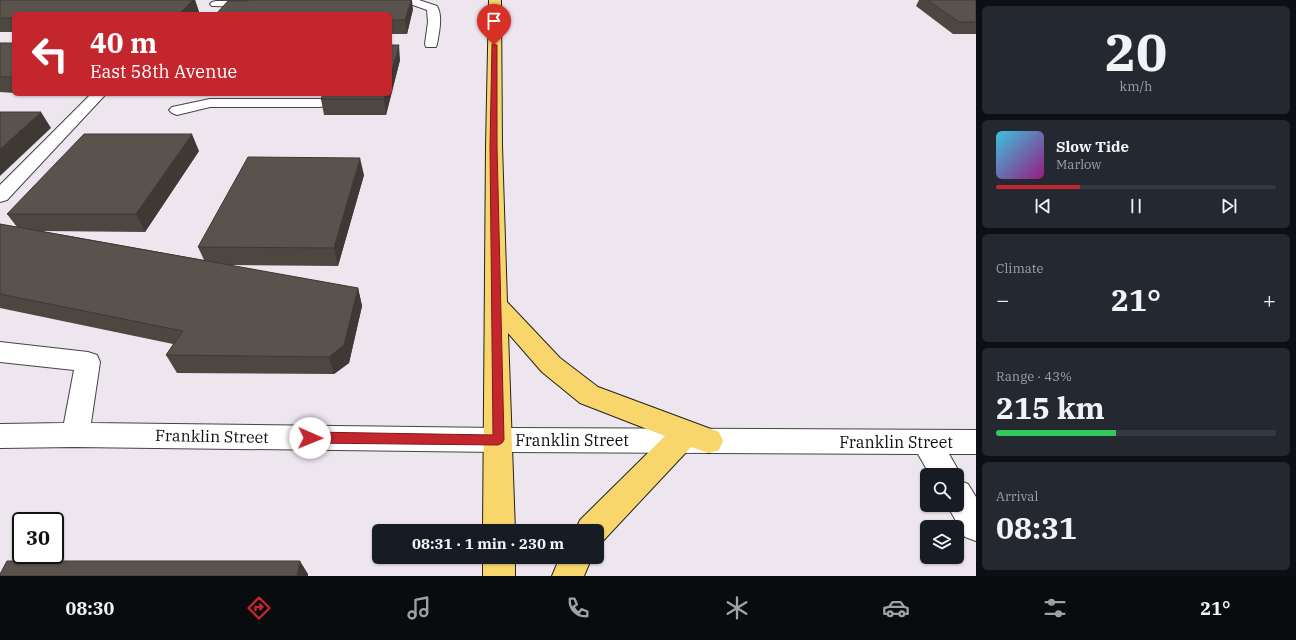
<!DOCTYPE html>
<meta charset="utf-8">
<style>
:root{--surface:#171b24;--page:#242831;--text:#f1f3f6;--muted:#9ea1a6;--line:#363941;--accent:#c4262e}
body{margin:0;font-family:"IBM Plex Serif",serif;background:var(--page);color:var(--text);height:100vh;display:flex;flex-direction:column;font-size:15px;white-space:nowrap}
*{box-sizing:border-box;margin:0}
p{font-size:13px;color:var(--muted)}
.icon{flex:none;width:22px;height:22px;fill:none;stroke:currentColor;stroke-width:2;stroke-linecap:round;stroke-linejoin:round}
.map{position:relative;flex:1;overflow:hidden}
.details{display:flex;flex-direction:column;gap:6px;padding:6px;background:#0d0f14;width:320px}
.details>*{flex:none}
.banner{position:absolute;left:12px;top:12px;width:380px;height:84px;border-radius:6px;box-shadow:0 1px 3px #0004;background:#c4262e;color:#fff;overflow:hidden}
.fabs{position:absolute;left:920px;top:468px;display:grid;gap:8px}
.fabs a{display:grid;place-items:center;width:44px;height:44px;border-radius:6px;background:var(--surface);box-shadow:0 1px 3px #0004;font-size:20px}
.speed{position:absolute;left:12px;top:512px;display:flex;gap:8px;font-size:20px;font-weight:700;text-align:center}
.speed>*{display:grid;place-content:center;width:52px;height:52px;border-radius:50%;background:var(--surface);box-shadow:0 1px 3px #0004;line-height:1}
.speed .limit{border:2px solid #111;border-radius:6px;background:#fff;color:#111}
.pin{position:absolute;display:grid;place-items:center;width:34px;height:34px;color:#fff;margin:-41px -17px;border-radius:50% 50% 50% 0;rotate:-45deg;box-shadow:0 0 4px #0007}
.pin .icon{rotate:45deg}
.me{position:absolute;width:44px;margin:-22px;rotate:91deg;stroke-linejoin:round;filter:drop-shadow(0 0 3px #0008)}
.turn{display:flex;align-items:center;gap:14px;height:84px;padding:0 12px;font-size:18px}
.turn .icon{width:52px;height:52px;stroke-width:2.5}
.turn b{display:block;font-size:28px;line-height:34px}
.big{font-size:30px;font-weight:700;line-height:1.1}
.details .tile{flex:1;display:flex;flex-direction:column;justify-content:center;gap:6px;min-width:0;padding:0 14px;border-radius:6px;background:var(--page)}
.details .dial{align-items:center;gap:0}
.dial b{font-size:52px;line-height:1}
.song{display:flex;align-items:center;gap:12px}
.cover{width:48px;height:48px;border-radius:6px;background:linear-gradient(135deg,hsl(190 70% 55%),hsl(310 70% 35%))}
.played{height:4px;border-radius:2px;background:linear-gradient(90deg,var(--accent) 30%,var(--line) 30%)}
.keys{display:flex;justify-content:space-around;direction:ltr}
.heat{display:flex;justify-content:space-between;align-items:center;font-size:22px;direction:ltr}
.charge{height:6px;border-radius:3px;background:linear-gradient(90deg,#34c759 43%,var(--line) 0)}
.trip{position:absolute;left:372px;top:524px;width:232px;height:40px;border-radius:6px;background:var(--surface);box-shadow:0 1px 3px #0004;font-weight:700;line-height:40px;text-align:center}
.menu{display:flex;height:64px;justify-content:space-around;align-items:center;background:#090b0e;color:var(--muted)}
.menu .icon{width:28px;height:28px}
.menu .selected{color:var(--accent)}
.menu b{font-size:18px;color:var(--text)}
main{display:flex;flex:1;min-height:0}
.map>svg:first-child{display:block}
.industrial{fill:#eee6ef;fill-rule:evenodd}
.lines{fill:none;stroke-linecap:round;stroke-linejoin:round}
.minor-casing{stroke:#444;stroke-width:2}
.major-casing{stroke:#222;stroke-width:2}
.minor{fill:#fff;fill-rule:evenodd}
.major{fill:#f9d66b;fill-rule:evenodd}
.wall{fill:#4d4742}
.shaded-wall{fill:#3f3936}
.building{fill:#5a524d;stroke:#3f3936}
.route{fill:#c4262e;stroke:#7f191e}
.labels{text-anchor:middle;stroke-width:4;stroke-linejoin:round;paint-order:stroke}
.near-street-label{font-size:16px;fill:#111;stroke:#fff}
</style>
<main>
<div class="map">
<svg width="976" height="576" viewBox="0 0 976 576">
<rect width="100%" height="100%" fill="#fffdf5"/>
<path class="industrial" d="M0,0H976V576H0ZM14,14H390V94H14ZM927,475H957V505H927ZM21,521H55V555H21ZM927,527H957V557H927ZM379,531H597V557H379Z"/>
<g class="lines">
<g class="minor-casing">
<path id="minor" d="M380,0H419L437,6C443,16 439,33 437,44L436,47H426L425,44L428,22L427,10L413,5H384L380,4L378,2Z
M216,1H255L261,4L255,7L212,6L210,4L212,2Z
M91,94H106L7,200L0,202V185Z
M210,99H320L325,100L327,103L325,106L320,107H210L177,115L172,113L169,110L172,107Z
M0,342L88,352L97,355L100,362L91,423L498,428L976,430V454H949L961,475L958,480L968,484L976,497V541L965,537L947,505H957V475H930L918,454L498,452L75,447L0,448V424L64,423L74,370L0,362Z"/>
</g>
<g class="major-casing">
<path id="major" d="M489,0H501L502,146L507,302L560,358L598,387L719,432L723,441L719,450L709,453L691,447L602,542L597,544V531H575L580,520L665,436L580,403L542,372L508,333L515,531H483L486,146Z
M483,557H515V576H483Z
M560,557H592L584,576H552Z"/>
</g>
<use href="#minor" class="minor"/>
<use href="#major" class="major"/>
</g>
<path class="wall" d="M0,0H195L199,12L197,14H14V32H0Z
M919,0H976V34H953L916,6Z
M413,9L407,34H390V14Z
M0,43H14V93L0,92Z
M400,60L386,115H324L321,99Z
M199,151L145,232L42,231L204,260L198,247L364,175L338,266L229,265L358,288L362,306L349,363L334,374L177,373L166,355L173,344L0,308V224L17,227L7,214Z"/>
<path class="shaded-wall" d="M193,0H195L199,12L197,14H179Z
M411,0H412L413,9L407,34L405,20Z
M399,45L400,60L386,115L384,99L386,94H390V78Z
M41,112L51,128L0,176V149Z
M192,134L199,151L145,232L136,214Z
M360,158L364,175L338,266L334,248Z
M358,288L362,306L349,363L334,374L329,357Z
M300,561L308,574V576H297Z"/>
<path class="building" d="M0,0H193L179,14H14V18H0Z
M249,0H411L405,20H390V14H216L228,1H248Z
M927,0H976V22H959Z
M0,43H14V77H0Z
M390,45H399L390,78Z
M323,94H386L384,99H321Z
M0,112H41L0,149Z
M84,134H192L136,214H7Z
M248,157L360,158L334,248L198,247Z
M0,224L358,288L344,345L329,357L166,355L183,331L0,294Z
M7,561H300L297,576H0V574Z"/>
<path class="route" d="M492,44L497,45V146L504,440L502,443L498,445L310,443L306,441L304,438L306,434L310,432L493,435L490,146Z"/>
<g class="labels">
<g class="near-street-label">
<text transform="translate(212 436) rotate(1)" y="6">Franklin Street</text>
<text x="572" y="446">Franklin Street</text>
<text x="896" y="448">Franklin Street</text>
</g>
</g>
</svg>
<div class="fabs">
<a><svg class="icon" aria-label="search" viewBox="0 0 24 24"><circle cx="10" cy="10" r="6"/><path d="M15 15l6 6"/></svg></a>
<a><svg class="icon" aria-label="layers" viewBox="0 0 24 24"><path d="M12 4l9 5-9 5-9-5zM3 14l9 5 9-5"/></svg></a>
</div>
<div class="speed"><div class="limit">30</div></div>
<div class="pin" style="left:494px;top:45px;background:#d93025"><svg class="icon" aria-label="arrive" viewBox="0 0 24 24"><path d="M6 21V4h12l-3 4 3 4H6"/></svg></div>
<svg class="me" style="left:310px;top:438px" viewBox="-20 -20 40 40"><circle r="19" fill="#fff"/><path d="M0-13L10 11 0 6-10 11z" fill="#c4262e"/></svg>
<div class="trip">08:31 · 1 min · 230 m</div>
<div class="banner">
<div class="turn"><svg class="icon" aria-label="left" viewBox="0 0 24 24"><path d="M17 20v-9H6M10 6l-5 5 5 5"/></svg><div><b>40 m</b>East 58th Avenue</div></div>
</div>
</div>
<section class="details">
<div class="tile dial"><b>20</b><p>km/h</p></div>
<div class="tile">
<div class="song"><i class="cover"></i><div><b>Slow Tide</b><p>Marlow</p></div></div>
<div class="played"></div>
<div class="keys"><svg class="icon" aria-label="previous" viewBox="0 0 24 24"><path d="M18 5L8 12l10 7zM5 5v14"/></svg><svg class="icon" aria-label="pause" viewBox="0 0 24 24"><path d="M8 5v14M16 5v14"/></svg><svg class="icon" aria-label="next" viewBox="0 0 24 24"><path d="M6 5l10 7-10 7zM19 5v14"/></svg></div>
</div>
<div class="tile"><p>Climate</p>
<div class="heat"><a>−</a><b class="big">21°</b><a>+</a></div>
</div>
<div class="tile"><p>Range · 43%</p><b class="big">215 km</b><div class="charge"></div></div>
<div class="tile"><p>Arrival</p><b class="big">08:31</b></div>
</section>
</main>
<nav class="menu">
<b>08:30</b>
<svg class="icon selected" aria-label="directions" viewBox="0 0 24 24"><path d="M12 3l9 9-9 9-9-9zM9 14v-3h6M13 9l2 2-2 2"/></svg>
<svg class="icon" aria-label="music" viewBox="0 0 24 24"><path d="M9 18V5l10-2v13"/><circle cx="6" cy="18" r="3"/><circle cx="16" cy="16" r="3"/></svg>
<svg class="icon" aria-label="phone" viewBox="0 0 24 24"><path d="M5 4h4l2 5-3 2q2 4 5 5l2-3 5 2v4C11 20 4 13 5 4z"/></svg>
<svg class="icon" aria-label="climate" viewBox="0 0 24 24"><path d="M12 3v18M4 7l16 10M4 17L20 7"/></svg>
<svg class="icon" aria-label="car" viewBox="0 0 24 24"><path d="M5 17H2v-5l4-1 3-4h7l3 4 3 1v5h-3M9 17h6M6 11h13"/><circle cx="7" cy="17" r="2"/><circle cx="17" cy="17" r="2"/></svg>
<svg class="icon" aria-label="filters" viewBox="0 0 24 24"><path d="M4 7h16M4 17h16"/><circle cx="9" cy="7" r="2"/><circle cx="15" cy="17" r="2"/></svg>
<b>21°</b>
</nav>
